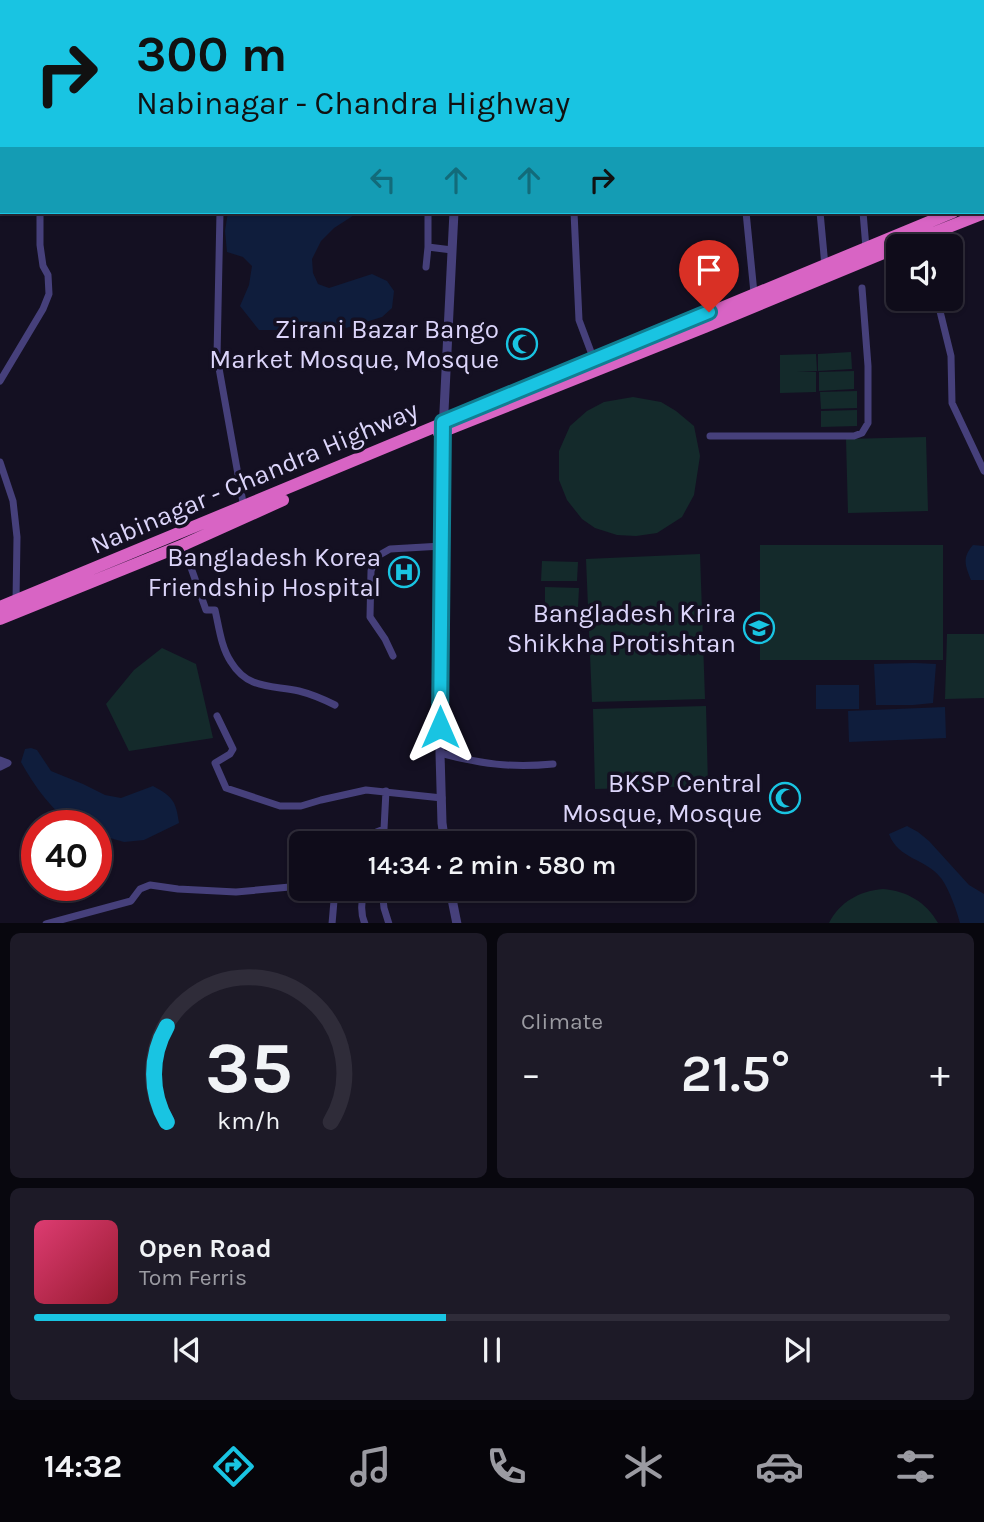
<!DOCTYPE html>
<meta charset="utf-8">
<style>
:root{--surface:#0f0c1a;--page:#1d1a27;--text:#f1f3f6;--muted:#9b9ba2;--line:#2f2c39;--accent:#19c4e2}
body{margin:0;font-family:Karla,sans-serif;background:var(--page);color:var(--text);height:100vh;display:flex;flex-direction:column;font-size:26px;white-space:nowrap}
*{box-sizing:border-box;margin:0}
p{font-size:23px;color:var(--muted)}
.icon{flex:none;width:38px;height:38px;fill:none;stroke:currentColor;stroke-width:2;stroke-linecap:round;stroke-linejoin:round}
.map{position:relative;height:923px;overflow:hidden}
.panel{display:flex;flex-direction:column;gap:10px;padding:10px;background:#08070e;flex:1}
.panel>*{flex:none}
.guide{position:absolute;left:0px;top:0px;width:985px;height:214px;box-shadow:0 2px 5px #0004,0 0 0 2px var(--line);background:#19c4e2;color:#111;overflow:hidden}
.fabs{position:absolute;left:886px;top:234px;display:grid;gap:14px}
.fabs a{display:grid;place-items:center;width:77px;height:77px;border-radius:10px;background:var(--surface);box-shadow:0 2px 5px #0004,0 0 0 2px var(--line);font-size:35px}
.speed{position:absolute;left:21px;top:810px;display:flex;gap:14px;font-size:35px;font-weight:700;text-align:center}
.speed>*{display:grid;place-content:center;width:91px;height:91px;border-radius:50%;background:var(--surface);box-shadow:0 2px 5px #0004,0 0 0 2px var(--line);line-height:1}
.speed .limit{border:10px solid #d22;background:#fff;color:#111}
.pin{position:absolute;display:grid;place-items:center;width:60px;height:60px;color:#fff;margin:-72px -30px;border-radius:50% 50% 50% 0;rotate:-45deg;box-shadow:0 0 7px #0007}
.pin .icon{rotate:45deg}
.me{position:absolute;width:77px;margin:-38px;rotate:0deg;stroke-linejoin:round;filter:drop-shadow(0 0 5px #0008)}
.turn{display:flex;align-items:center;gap:24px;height:147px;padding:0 21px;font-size:32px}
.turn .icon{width:91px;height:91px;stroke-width:2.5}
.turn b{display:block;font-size:49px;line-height:60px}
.lanes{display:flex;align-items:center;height:66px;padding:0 21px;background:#0003;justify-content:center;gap:35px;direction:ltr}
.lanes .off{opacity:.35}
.big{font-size:52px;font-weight:600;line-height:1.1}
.panel .card{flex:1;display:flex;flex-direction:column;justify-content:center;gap:10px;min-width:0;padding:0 24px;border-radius:10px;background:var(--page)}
.panel .dial{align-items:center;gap:0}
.dial svg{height:182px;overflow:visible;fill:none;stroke:var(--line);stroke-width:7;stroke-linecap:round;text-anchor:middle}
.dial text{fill:var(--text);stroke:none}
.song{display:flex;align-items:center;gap:21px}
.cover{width:84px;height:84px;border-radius:10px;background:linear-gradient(135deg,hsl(340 70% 55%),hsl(350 70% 35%))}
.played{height:7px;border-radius:4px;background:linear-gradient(90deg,var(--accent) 45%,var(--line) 45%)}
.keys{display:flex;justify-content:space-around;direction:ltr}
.heat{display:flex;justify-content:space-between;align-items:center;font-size:38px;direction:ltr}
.panel .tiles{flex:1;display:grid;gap:10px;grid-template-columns:1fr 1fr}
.card:last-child{grid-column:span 2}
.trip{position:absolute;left:289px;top:831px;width:406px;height:70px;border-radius:10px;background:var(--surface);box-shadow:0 2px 5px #0004,0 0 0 2px var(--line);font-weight:600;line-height:70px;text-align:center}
.dock{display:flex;height:112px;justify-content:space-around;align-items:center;background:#06050a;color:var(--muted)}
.dock .icon{width:49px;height:49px}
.dock .on{color:var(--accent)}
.dock b{font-size:32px;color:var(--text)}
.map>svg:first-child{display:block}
.green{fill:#142a2b}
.water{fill:#0f1d3c}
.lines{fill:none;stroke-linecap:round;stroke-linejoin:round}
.minor{stroke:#46407b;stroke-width:7}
.tertiary{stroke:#46407b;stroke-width:9}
.trunk{stroke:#d864c4;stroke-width:12}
.route-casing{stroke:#107f93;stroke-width:18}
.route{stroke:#19c4e2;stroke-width:12}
.labels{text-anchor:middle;stroke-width:7;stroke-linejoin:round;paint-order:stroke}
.poi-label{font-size:26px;fill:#dcd5fa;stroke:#141022;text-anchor:end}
.street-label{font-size:26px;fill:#dcd5fa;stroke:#141022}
</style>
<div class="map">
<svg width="984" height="924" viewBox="0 0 984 924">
<rect width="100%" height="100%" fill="#141022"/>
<path class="green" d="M851,352L852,369L818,371V354Z
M816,354L817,371L797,372H816V392L780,393V355Z
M854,371V389L819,391V372Z
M857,391V408L821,409L820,392Z
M633,397L661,402L676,411L694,426L700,456L694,495L682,517L657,533L636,536L617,535L595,528L582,519L567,500L559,480V451L570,426L587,411L604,402Z
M857,410V426L821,427V411Z
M926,437L928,511L848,513L846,439Z
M760,545H943V660H760Z
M700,554L705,699L592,702L586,559Z
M542,561L578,562L577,581H541Z
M545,587L579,588L578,607H545Z
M947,634H984V698L945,699Z
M162,648L196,664L213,738L129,751L106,704L134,670Z
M706,706L708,786L595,789L593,709Z
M883,889C907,891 926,902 938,923H829C840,902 859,891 883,889Z"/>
<path class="water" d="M228,212H359L334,228L321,241L312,259L313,273L318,284L329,288L372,274L387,281L394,291L392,308L382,317L336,331L323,330H259L240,306L249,285L252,266L243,257L227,252L225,231Z
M973,545L984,546V580H971C965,565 962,558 973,545Z
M915,663L936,664L933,703L913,705H876L874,664Z
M816,685H859V709H816Z
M945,707L946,738L849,742L848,711Z
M31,748L37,750L51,771L83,784L105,795L121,798L153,786C173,797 176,801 179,823L144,840L124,842L96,834V826C91,826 84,827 79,825C56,819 32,782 21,762L25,749Z
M907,826L918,832L929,841L969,885L984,894V923H960C957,911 948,886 940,877C926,859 898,859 889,834Z"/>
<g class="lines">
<path class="minor" d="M53,0V2
M710,0V2
M828,0L829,2
M934,0V2
M0,118L2,120
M220,212L217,357L244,508
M428,212V247L452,250
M574,212L579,320L594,360
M746,212L754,293
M820,212L825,266
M863,212L866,248
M426,267L428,247
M937,299L951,356L952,403L984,471
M0,381L43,309L49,294L48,275L43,266L40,245V212
M710,436H854L862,433L868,423V366L862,288
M0,462L13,501L17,537L16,601
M183,545L206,610H215C219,627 221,647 231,662C248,690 272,685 299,691C311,694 323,699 335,705
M393,656L385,639L370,617L371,571L376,557L390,549L442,546
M217,716L233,749L230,754L215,763L226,788L280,806H301L321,800L366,790L442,798
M440,753C481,764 511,768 553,764
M0,760L8,763L0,767
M373,844L374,833L384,829L386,791
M378,889L450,890
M382,889L384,908L389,924
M46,924L131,901L140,889L150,885L178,889L236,892L301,886
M332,924L335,889
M365,924C360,913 361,899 366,889"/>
<path class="tertiary" d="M463,2V0
M445,844L442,823L440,753L443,431L454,212
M450,889L457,924"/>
<path class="trunk" d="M898,247L984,213
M439,433L705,327L898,247
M0,607L953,212
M0,619L183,545L283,500"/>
</g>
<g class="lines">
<g class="route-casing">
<path id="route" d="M440,727L443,422L709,312"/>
</g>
<use href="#route" class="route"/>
</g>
<defs>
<g id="mosque-ring" transform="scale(1.575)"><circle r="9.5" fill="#141022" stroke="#19c4e2" stroke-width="1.5"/><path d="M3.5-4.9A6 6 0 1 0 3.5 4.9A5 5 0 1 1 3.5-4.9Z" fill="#19c4e2"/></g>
<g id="hospital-ring" transform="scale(1.575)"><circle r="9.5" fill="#141022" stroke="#19c4e2" stroke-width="1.5"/><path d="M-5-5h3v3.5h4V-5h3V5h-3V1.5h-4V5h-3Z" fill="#19c4e2"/></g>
<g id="university-ring" transform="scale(1.575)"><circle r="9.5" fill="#141022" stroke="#19c4e2" stroke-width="1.5"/><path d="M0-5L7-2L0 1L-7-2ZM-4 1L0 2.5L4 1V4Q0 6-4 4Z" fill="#19c4e2"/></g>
</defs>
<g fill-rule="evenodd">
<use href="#mosque-ring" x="522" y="344"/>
<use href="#hospital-ring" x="404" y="572"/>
<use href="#university-ring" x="759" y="628"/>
<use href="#mosque-ring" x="785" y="798"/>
</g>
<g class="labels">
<g class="poi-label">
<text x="499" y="338">Zirani Bazar Bango<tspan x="499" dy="30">Market Mosque, Mosque</tspan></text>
<text x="381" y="566">Bangladesh Korea<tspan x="381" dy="30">Friendship Hospital</tspan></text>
<text x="736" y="622">Bangladesh Krira<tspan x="736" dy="30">Shikkha Protishtan</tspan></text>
<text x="762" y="792">BKSP Central<tspan x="762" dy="30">Mosque, Mosque</tspan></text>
</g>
<g class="street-label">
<text transform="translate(254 477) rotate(-23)" y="9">Nabinagar - Chandra Highway</text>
</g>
</g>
</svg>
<div class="fabs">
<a><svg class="icon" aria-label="sound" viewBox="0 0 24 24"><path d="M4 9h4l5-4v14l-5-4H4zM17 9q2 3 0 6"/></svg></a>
</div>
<div class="speed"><div class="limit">40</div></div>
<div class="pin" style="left:709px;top:312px;background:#d93025"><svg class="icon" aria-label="arrive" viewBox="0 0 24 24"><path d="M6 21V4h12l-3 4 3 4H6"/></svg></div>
<svg class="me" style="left:440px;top:727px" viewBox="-20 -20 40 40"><path d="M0-17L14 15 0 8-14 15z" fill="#19c4e2" stroke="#fff" stroke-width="4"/></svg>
<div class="trip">14:34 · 2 min · 580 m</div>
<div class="guide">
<div class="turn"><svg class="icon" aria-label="right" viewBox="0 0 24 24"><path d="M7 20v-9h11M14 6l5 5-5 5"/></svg><div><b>300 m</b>Nabinagar - Chandra Highway</div></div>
<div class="lanes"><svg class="icon off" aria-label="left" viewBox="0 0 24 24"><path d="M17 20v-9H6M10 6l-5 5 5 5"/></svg><svg class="icon off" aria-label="ahead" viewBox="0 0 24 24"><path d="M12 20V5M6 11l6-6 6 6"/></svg><svg class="icon off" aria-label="ahead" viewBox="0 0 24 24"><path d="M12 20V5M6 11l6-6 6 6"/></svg><svg class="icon" aria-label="right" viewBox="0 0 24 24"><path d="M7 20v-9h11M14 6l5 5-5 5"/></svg></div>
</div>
</div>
<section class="panel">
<div class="tiles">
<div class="card dial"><svg viewBox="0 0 100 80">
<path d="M14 69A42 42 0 1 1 86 69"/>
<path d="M14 69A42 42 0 0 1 14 27" stroke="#19c4e2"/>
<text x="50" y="56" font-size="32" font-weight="700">35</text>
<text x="50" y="72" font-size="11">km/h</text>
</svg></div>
<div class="card"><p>Climate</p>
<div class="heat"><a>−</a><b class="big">21.5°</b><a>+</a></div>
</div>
<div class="card">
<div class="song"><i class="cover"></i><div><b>Open Road</b><p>Tom Ferris</p></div></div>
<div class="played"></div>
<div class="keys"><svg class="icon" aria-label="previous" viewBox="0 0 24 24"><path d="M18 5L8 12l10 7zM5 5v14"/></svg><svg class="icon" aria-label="pause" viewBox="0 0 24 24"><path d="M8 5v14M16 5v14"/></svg><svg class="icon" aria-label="next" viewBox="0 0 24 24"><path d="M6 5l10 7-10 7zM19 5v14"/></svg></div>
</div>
</div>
</section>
<nav class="dock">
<b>14:32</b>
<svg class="icon on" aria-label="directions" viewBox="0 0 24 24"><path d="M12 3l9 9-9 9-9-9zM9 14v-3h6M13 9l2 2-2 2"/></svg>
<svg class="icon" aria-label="music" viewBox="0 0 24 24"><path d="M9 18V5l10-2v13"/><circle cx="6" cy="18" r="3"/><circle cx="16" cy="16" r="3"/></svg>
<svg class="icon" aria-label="phone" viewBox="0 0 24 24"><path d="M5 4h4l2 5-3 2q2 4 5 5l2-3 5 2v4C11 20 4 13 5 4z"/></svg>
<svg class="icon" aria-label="climate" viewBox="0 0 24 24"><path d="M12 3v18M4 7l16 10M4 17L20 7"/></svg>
<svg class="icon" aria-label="car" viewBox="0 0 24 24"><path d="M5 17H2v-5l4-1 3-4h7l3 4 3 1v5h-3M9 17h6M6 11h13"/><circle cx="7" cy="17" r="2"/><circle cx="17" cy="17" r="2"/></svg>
<svg class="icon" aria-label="filters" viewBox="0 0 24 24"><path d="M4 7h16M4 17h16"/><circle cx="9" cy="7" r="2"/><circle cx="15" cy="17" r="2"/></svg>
</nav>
